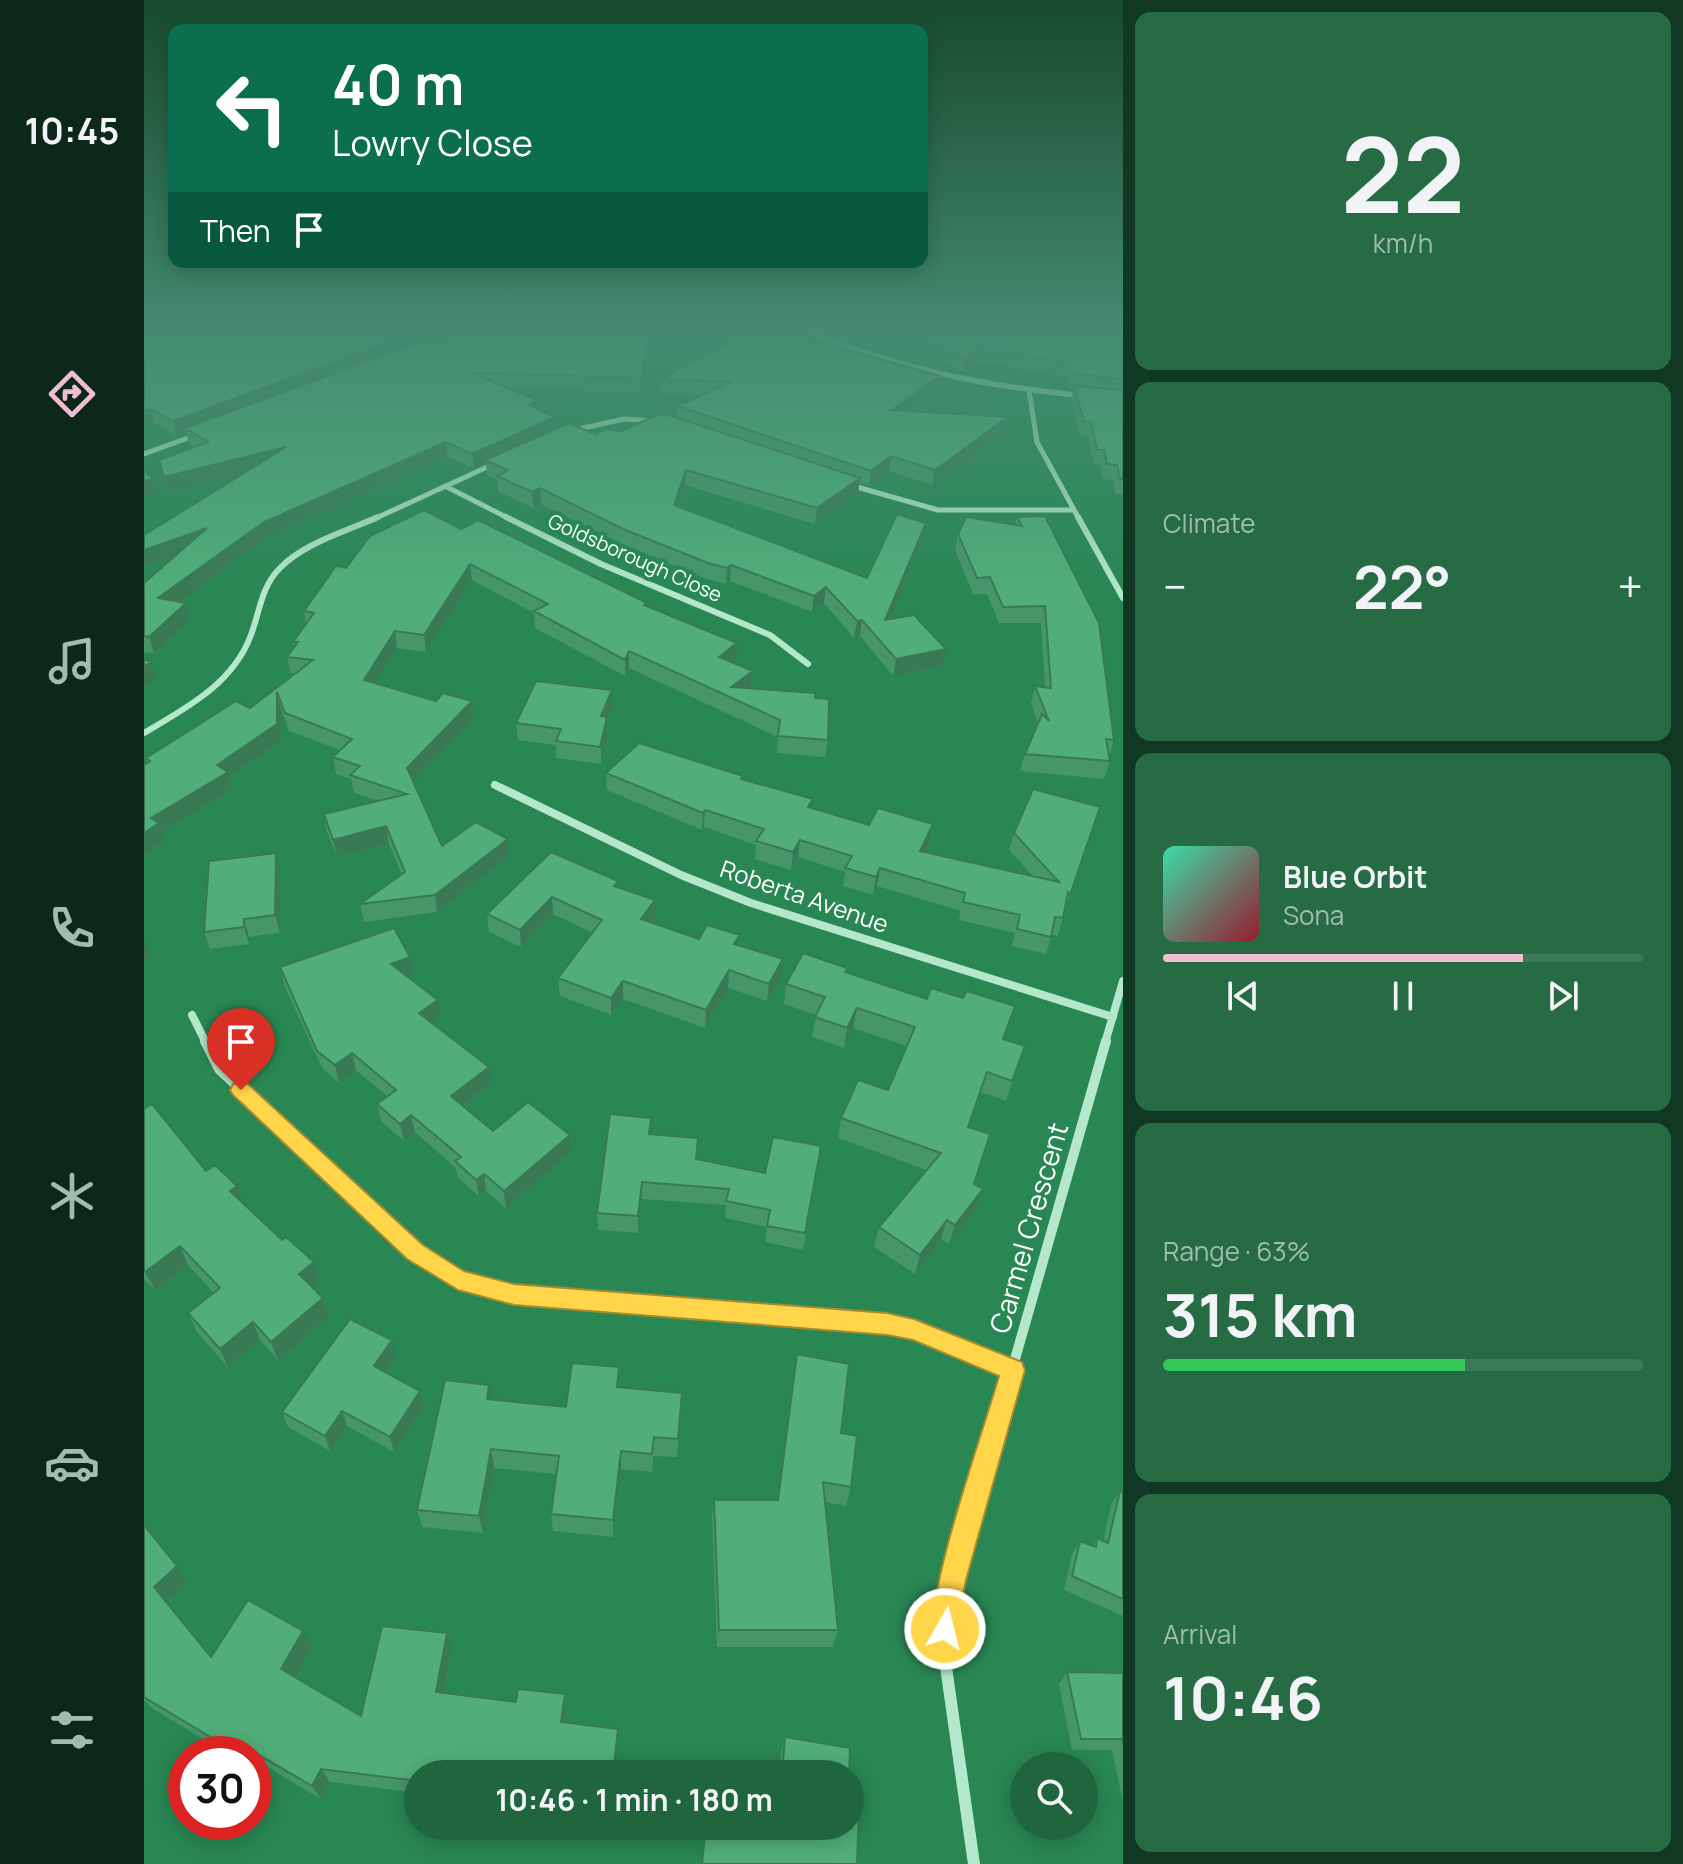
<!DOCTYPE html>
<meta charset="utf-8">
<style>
:root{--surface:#1f653e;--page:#276b45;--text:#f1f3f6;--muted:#a1bdb0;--line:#3c7958;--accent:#f0bdd4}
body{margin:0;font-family:Manrope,sans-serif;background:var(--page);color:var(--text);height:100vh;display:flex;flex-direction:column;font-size:30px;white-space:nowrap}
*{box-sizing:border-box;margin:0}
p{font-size:26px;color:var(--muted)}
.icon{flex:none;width:44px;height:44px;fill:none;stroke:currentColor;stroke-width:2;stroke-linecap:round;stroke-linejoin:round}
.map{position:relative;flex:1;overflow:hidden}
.side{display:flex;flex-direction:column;gap:12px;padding:12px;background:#113822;width:560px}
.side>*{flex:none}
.banner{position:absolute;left:24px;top:24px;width:760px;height:244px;border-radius:16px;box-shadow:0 4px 20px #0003;background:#0b6e4f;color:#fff;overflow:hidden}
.tools{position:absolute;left:866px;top:1752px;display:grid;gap:16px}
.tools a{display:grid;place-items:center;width:88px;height:88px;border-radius:50%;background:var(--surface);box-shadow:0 4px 20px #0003;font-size:40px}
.speed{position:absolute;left:24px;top:1736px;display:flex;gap:16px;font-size:40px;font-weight:700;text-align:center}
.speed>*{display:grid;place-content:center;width:104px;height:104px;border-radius:50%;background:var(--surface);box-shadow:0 4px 20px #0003;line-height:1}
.speed .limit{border:12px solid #d22;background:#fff;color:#111}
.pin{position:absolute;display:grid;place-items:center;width:68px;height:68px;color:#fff;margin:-82px -34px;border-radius:50% 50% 50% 0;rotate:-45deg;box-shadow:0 0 8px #0007}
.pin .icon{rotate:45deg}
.me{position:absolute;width:88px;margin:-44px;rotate:8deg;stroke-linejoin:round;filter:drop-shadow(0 0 6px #0008)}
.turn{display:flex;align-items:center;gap:28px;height:168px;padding:0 32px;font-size:36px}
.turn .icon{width:104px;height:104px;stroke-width:2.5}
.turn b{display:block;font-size:56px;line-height:68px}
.then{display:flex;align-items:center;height:76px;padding:0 32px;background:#0003;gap:16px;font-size:30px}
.big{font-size:60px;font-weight:700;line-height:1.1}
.side .widget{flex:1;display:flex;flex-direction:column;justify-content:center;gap:12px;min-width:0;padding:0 28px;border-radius:16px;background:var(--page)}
.side .dial{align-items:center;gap:0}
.dial b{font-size:104px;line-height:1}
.song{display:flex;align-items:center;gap:24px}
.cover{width:96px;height:96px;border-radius:12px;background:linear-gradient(135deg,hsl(160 70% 55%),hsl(350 70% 35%))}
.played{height:8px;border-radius:4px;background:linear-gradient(90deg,var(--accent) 75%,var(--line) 75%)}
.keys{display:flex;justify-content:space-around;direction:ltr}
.heat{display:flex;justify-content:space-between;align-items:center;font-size:44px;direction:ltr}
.charge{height:12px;border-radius:6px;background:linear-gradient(90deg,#34c759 63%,var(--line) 0)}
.trip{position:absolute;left:260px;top:1760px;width:460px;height:80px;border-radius:40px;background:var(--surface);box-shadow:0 4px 20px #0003;font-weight:700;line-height:80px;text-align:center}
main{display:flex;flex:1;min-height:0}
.dock{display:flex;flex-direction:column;width:144px;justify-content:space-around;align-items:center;background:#0c2819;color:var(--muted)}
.dock .icon{width:56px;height:56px}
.dock .active{color:var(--accent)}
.dock b{font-size:36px;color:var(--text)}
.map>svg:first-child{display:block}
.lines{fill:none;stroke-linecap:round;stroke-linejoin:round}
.minor-far4{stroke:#b5e8cb;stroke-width:5}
.minor-far3{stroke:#b5e8cb;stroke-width:6}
.minor-far2{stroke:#b5e8cb;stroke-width:8}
.minor-far1{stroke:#b5e8cb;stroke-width:10}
.minor{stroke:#b5e8cb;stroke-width:12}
.tertiary{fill:#b5e8cb;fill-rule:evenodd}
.wall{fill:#469669}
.shaded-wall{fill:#397a55}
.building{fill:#51ae7a;stroke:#397a55;stroke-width:2}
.route{fill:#ffd54a;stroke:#a68a30;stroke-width:2}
.labels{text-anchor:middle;stroke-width:8;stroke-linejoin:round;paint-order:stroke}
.far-street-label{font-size:20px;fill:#fff;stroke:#298753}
.street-label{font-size:24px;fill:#fff;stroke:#298753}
.near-street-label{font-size:28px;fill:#fff;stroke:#298753}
</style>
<main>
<nav class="dock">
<b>10:45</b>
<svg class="icon active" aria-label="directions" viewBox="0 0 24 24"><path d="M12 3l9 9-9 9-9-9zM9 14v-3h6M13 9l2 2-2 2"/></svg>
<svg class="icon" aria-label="music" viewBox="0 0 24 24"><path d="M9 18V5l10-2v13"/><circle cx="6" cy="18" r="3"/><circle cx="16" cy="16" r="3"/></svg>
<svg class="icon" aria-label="phone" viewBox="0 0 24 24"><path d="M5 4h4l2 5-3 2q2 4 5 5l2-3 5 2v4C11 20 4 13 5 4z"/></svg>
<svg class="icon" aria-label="climate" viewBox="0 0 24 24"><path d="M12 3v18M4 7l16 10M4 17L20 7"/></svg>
<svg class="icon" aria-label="car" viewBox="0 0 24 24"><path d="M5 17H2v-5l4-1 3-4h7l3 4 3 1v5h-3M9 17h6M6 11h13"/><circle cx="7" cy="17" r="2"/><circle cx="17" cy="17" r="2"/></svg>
<svg class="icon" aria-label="filters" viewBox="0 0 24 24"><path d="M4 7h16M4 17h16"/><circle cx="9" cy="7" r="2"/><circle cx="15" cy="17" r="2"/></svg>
</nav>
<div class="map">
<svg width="979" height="1864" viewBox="0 0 979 1864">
<rect width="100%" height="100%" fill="#298753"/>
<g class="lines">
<path class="minor-far4" d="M885,390L893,442L935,519
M426,431L480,419L511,421
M0,454L52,435
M706,485L794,510H930
M301,486L366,519
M230,519L352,463"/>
<path class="minor-far3" d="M362,517L457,564L626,635L664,664
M934,517L979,598
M0,733C42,708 89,684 107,635C116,611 117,587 136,568C160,543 203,531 234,517"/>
<path class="minor-far2" d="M351,785L537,875L607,903L969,1017
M48,1015L62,1043
M961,1043L979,981"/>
<path class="minor-far1" d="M61,1041L75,1069L271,1252L314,1279L370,1294L743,1324L770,1330L869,1370
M857,1408L962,1041"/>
<path class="minor" d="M830,1864L801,1660L808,1580L858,1406"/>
<path class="tertiary" d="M662,332H672C771,372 873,389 979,396V402C891,395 803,383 719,355C700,349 679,343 662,332Z"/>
</g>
<path class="wall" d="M0,332H519L507,335L497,393L365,388L395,410L411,417L412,428L451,434L477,431L533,417V406L558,395L517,394V379L574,349L541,332H641L796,376L794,390L765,411L861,432L788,485L745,471L725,486L715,482L714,494L671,524L541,485L534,507L723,578L782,523L779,538L746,619L798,666L749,676L716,636L710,638L680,603L668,612L586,581L582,584L563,579L479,544L397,504L389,508L354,491L353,480L343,475L342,463L330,469L304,456L124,537L35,602L42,603L46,619L10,653L0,652V583L30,557L0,567L101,473L24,492L15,460L51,447L45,443L42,432L32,436L10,423L0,427Z
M731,332H979V494H972L969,480L959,479L956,465H950L944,436H937L927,400L929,389L924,388L922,377L858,365L832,362L818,372Z
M873,517L970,740L965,757L966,761L960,779L876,771L881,754L894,722L887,703L891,686L901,687L897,623H855L843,594H829L811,550L814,534L871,525Z
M317,529L503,607L592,660L589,662L609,671L607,687L606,689L671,698L684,740L681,757L633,753L634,737L485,668L481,676L391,628L390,613L328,580L282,652L253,648L232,683L330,718L269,782L298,846L365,857L293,912L220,922L216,904L258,875L245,844L193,857L183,832L180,814L234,801L210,793L207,779L192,774L189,757L196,750L145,731L137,709V741L85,777L89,789L18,832L21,841L0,854V765L3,763L2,758L106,708L151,674L147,673L143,657L150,648L149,642L162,624L160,611L202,568Z
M469,707L463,721V734L457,764L412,758V745L374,740L372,723Z
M462,773L599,776V779L668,808L725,825L789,824L786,841L780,852L889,876L865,850L870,833L956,807L920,912L914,936L908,935L902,954L868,946L871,933L815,920L817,911L733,886L729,895L699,886L701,872L654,857L647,870L611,859L612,845L560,827L558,830L463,790Z
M407,852L474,887L511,917L507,922L555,939L595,945L637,977L623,1001L584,988L561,1028L479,999L467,1015L416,996L414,978L449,933L409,914L377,947L345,932L343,914Z
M132,853L136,870V933L105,937V944L66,949L60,932Z
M136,967L269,975L264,977L297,1017L288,1023L347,1084L319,1106L349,1131L426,1135L427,1152L362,1208L342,1191L335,1196L314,1178L312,1168L271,1132L260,1141L237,1121L233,1104L243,1096L212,1070L195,1083L178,1068L140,985Z
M702,973L860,1040L881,1046L862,1101L837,1092L825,1127L830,1184L839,1189L833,1208L805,1244L797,1239L771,1274L730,1247L735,1227L783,1170L694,1138L697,1118L744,1090L763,1046L709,1028L700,1048L668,1037L672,1015L640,1004L642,984Z
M0,1109L62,1171L99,1203L138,1240L170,1262L176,1281L168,1287L179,1298L185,1317L134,1360L116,1340L84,1367L53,1332L44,1313L70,1293L44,1265L11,1290L0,1279Z
M506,1134L552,1159L621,1173L677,1146L659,1250L621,1242L623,1227L581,1218L582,1205L498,1199L494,1233L454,1230L453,1213Z
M653,1354L697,1433L707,1487L702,1506L681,1502L694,1630L689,1647H573L568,1518L570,1500H633Z
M252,1356L241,1372L276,1391L280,1406L250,1452L203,1426L186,1451L144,1427L138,1412Z
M345,1385L348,1400L422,1407L475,1387L537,1412L533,1457L509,1456L508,1472L477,1469L469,1537L409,1531L407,1514L412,1474L350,1468L339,1533L278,1527L273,1510Z
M976,1491L979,1492V1616L920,1590L928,1554L936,1541L949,1546L953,1538L959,1541L967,1505Z
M0,1525L33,1566L44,1583L23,1602L67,1657L168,1647L150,1677L217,1716L308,1649L300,1693L372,1702L421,1694L423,1709L421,1723L474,1729V1744L274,1774V1793L186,1782L177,1799L110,1759V1754H83L8,1708L0,1700Z
M923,1672L979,1673V1802L968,1750H928L915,1684Z
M641,1737L705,1774H635L637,1752Z"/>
<path class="shaded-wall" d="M283,332H340L41,428L42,432L32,436L29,421L256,338Z
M506,332H519L507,335L497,393V378Z
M834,349L832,362L818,372L821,358Z
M796,376L794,390L746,425L748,410Z
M395,401L396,415L385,405Z
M6,409L10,423L0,427V411Z
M411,417L412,432L341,460L342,463L330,469L328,454Z
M864,417L861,432L788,485L791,470Z
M302,442L304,456L124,537L19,614L14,598L120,522Z
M142,447L145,462L24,492L20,477Z
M747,456L745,471L725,486L727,471Z
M542,470L541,485L529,521L530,505Z
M716,478L714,494L671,524L673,508Z
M9,479L13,495L0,498V481Z
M396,488L397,504L389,508L388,492Z
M782,523L779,538L739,637L741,620Z
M63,528L67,544L0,567V550Z
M326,564L328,580L282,652L280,635Z
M587,565L586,581L582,584L583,568Z
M682,587L680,603L668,612L670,596Z
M42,603L46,619L10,653L5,637Z
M718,620L716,636L710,638L713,621Z
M251,631L253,648L223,697L220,680Z
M593,643L592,660L574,673L575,657Z
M802,649L798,666L749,676L752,659Z
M485,651V668L481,676V660Z
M7,662L12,679L0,687V667Z
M609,671L607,687L592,700L587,687Z
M468,690L469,707L463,721V734L457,764V716Z
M133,692L137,709V741L85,777L89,789L18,832L21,841L0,854V833L7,818L73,765Z
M328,701L330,718L266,786L263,768Z
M561,810L560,827L558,830L559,813Z
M789,824L786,841L773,869L776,851Z
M242,826L245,844L193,857L189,840Z
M364,839L365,857L293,912L291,895Z
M656,840L654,857L647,870L649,852Z
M132,853L136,870V933L131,915Z
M736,868L733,886L729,895L732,877Z
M408,897L409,914L377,947L376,930Z
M511,900V917L497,936V919Z
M100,919L105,937V944L100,927Z
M0,941H1L8,958L0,962Z
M266,957L269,975L250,982L247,964Z
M639,959L637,977L623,1001L625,984Z
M585,970L584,988L561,1028L562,1010Z
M479,981V999L467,1015V998Z
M294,1000L297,1017L278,1030L275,1013Z
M713,1008L709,1028L700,1048L703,1028Z
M208,1053L212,1070L195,1083L191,1065Z
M345,1067L347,1084L309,1113L307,1096Z
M267,1115L271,1132L260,1141L256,1124Z
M426,1135L427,1152L362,1208L360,1191Z
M340,1174L342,1191L335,1196L332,1180Z
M498,1182V1199L494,1233V1216Z
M93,1186L100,1206L86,1191Z
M839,1189L833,1208L805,1244L811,1225Z
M803,1220L797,1239L771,1274L776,1255Z
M36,1246L44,1265L11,1290L1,1272Z
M170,1262L176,1281L161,1293L155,1274Z
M179,1298L185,1317L134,1360L127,1342Z
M109,1322L116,1340L84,1367L76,1349Z
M248,1340L252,1356L234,1382L230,1366Z
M345,1385L349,1404L343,1399Z
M276,1391L280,1406L250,1452L246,1437Z
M198,1411L203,1426L186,1451L181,1436Z
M347,1449L350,1468L339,1533L335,1516Z
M477,1451V1469L469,1537V1520Z
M33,1566L44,1583L22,1603L10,1587Z
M159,1631L168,1647L146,1685L137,1669Z
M303,1633L308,1649L297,1707L292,1692Z
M421,1694L423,1709L419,1737L417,1722Z
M474,1729V1744L471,1774H469Z
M93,1742L102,1754H91L88,1750Z
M177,1769L186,1782L177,1799L168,1786Z"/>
<path class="building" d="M0,332H283L256,338L29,421L6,409L0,411Z
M329,332H506L497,378L328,373L395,401L385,405L411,417L328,454L302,442L120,522L14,598L42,603L5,637L0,636V583L63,528L0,550V535L142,447L20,477L15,460L64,442L41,428L260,348Z
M568,332H641L796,376L748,410L864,417L791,470L747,456L727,471L533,406L587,382L517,379L587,342Z
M762,332H979V379L928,374L925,363L861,352L834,349L821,358Z
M930,386L979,390V479H976L973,465L963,464L960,450H953L947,422L940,421Z
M515,414L528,416L716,478L673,508L542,470L530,505L723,578L753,514L782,523L741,620L770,615L802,649L752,659L718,620L713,621L682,587L670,596L587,565L583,568L564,563L479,529L396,488L388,492L353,476L364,470L341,460L425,423L451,434L463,429L477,431Z
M0,470L9,479L0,481Z
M280,510L317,529L334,520L503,603L500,605L593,643L575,657L609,671L587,687L671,693V698L685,699L684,740L634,736L636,720L485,651L481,660L390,611L404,604L326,564L280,635L251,631L220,680L292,701L299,693L328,701L263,768L298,846L332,822L364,839L291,895L216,904L261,872L242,826L189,840L180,814L263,794L206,775L216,766L189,757L208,739L141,713L133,692V724L73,765L84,772L7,818L15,823L0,833V765L6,761L2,758L92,701L106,708L169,660L143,657L154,642H149L170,613L160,611L192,566L202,568L226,536Z
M901,516L955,623L970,740L962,739L966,761L881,754L898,714L905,721L891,686L907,688L901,606L859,607L846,577L833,578L814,534L822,517L878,526L873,517Z
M0,659L7,662L0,667Z
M392,681L468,690L457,716L463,717L456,747L412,741L417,729L372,723Z
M495,743L599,776L597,779L669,799L664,807L725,825L734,808L789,824L776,851L915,882L870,833L889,789L956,807L926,895L924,892L919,918L911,917L907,937L873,929L876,915L819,902L821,893L736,868L732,877L701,868L708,856L656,840L649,852L612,841L620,829L561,810L559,813L462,773Z
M407,852L474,881L470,886L511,900L497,919L555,939L563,925L596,935L590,944L639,959L625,984L585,970L562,1010L479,981L467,998L414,978L458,920L408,897L376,930L343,914Z
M132,853L131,915L100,919V927L60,932L65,861Z
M250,928L266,957L247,964L294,1000L275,1013L345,1067L307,1096L349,1131L384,1102L426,1135L360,1191L340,1174L332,1180L311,1161L317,1157L267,1115L256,1124L233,1104L252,1090L208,1053L191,1065L173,1051L136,967Z
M659,953L703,968L701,972L783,999L787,988L819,998L823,991L871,1006L859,1039L881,1046L868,1081L843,1072L824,1127L846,1134L830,1184L839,1189L811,1225L803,1220L776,1255L735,1227L797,1153L697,1118L714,1080L744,1090L771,1027L713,1008L703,1028L671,1017L681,997L642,984Z
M8,1104L62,1171L71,1165L93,1186L86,1191L138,1240L142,1237L170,1262L155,1274L179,1298L127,1342L109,1322L76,1349L44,1313L76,1288L36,1246L1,1272L0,1270V1109Z
M466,1114L507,1118L505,1134L554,1138L552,1159L621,1173L629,1137L677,1146L661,1233L623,1226L626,1210L582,1201L585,1189L498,1182L494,1216L453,1213Z
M206,1319L248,1340L230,1366L276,1391L246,1437L198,1411L181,1436L138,1412Z
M653,1354L705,1364L697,1433L713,1436L707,1487L679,1482L694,1630H575L570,1500H634Z
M428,1363L475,1367L473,1387L538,1393L534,1439L510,1437L508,1454L477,1451L469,1520L407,1514L415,1456L347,1449L335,1516L273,1510L301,1380L345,1385L343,1399L422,1407Z
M976,1491L979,1492V1599L928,1576L936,1541L952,1547L953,1538L964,1543Z
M0,1525L33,1566L10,1587L67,1657L104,1600L159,1631L137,1669L217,1716L238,1626L303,1633L292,1692L372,1702L374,1689L421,1694L417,1722L474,1729L469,1774H274V1781L177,1769L168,1786L93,1742L88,1750L0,1697Z
M923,1672L979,1673V1745L978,1739H937Z
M641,1737L706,1748L705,1774H638Z
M706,1778L716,1781L713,1864H558L562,1826H706Z"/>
<linearGradient id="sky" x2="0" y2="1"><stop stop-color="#174a2e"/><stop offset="0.56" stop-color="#438b71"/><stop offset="1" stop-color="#438b71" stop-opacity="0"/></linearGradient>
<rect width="979" height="593" fill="url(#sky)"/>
<path class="route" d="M97,1082L104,1084L279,1245L320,1271L370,1284L743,1313L770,1319L878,1362L881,1370L822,1580L811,1639L801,1643L791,1639C777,1603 842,1423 855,1376L769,1340L743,1335L370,1305L314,1290L263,1259L89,1095L86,1090L89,1084Z"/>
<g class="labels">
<g class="far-street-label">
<text transform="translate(491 558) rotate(24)" y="7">Goldsborough Close</text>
</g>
<g class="street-label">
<text transform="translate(660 897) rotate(19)" y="8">Roberta Avenue</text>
</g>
<g class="near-street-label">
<text transform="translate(885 1228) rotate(-74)" y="10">Carmel Crescent</text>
</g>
</g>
</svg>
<div class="tools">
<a><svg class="icon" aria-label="search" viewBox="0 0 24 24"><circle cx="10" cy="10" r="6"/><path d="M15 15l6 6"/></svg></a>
</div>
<div class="speed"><div class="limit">30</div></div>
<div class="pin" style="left:97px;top:1090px;background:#d93025"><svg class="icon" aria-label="arrive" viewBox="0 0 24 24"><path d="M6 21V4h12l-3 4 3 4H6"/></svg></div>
<svg class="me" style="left:801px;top:1629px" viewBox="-20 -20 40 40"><circle r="17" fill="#ffd54a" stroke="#fff" stroke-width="3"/><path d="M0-11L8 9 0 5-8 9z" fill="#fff"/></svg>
<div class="trip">10:46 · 1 min · 180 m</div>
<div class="banner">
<div class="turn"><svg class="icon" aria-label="left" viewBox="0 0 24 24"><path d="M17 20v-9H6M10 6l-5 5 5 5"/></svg><div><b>40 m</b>Lowry Close</div></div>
<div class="then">Then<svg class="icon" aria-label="arrive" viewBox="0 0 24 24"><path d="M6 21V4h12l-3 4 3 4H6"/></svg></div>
</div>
</div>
<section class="side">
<div class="widget dial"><b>22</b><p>km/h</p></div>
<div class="widget"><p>Climate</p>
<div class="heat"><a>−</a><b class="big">22°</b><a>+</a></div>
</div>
<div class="widget">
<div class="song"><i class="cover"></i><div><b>Blue Orbit</b><p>Sona</p></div></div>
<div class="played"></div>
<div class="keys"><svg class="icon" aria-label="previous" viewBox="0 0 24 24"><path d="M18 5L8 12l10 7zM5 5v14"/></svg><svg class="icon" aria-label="pause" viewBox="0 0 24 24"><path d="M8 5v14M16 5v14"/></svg><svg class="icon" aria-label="next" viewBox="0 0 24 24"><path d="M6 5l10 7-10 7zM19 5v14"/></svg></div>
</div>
<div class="widget"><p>Range · 63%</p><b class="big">315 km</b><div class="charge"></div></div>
<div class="widget"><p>Arrival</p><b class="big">10:46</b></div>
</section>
</main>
